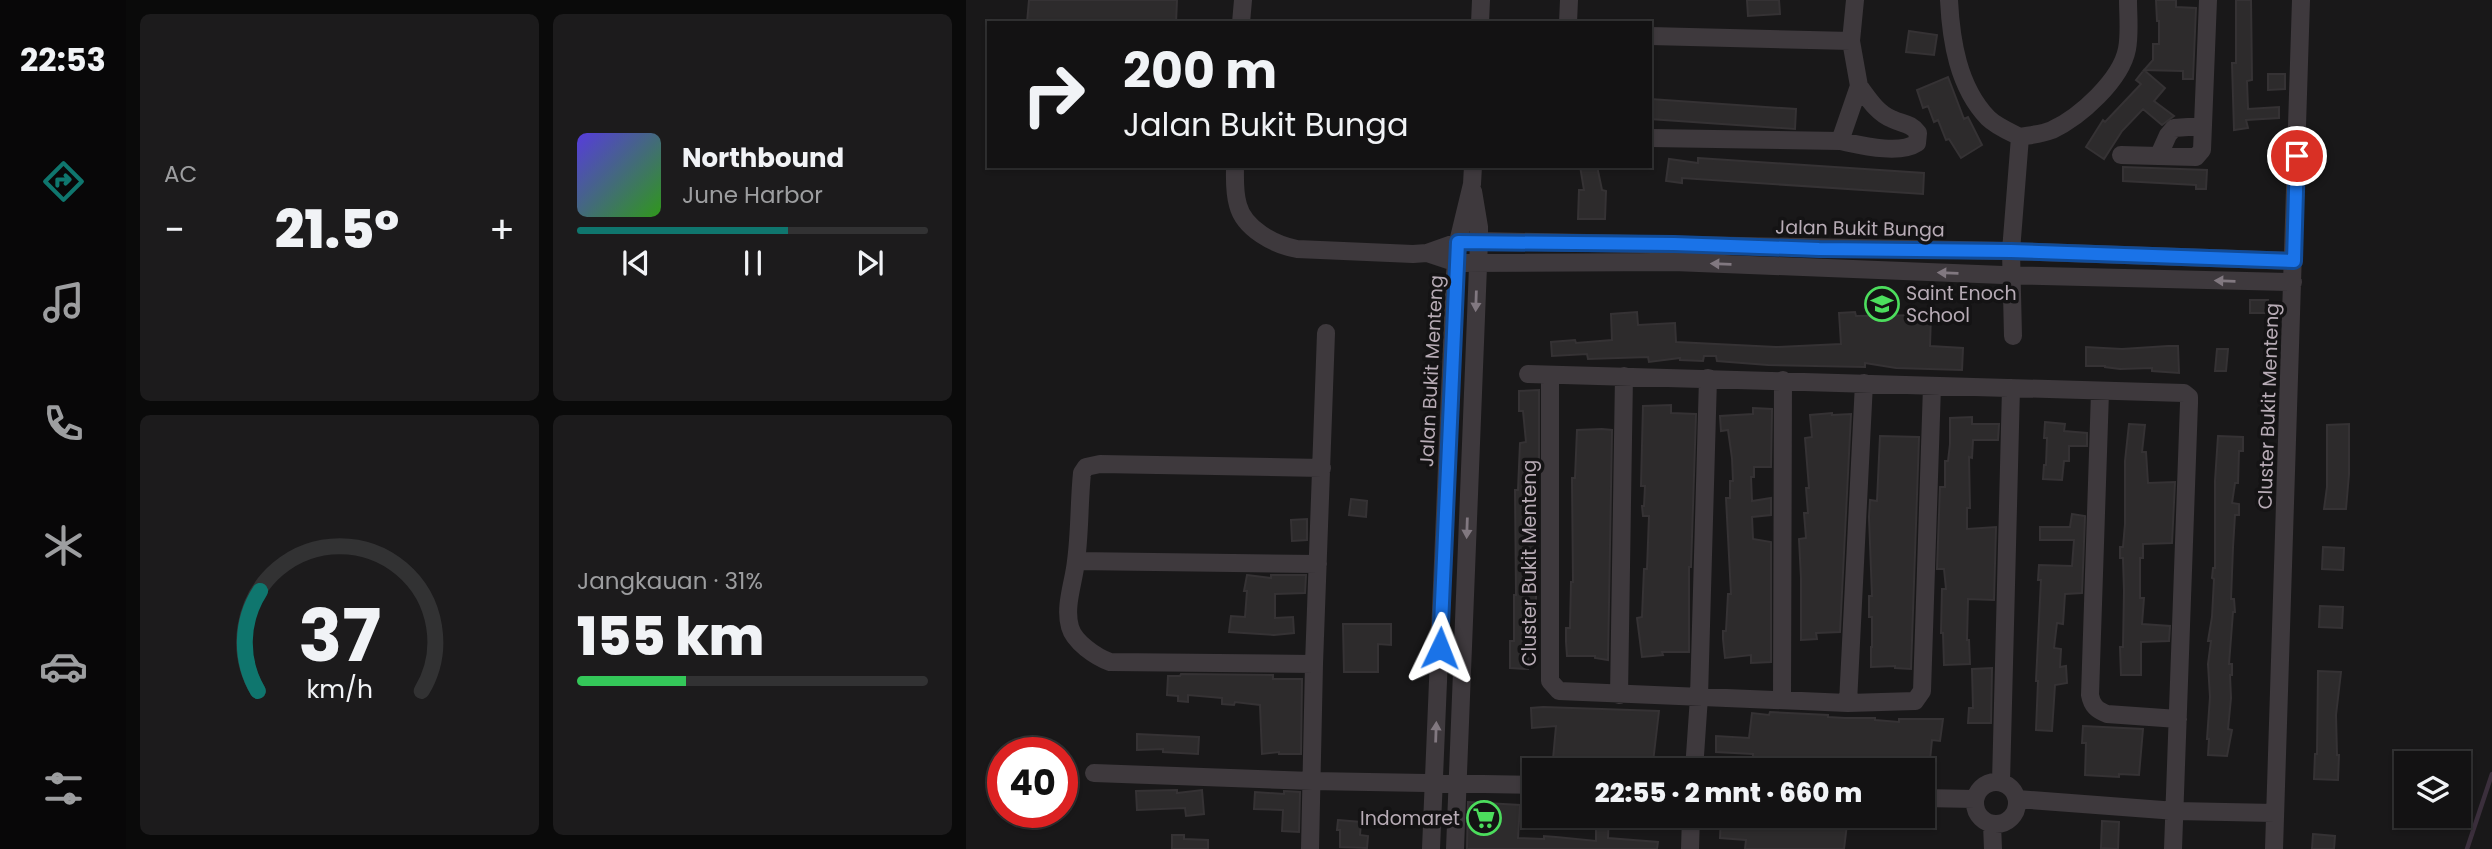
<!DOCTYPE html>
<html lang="id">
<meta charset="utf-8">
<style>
:root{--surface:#131213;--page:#1c1b1c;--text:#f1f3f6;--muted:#9d9ea0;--line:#323233;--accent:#0f766e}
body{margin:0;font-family:Poppins,sans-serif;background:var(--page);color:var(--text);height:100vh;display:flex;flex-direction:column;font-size:26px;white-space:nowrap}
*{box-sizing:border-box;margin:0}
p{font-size:23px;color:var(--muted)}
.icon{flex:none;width:38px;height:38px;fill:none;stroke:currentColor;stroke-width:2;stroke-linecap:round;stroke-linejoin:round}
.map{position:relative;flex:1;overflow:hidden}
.panel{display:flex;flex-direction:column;gap:14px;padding:14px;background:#0a0a0a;width:840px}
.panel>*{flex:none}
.top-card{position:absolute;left:21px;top:21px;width:665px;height:147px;border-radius:0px;box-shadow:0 2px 5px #0004,0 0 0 2px var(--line);background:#131213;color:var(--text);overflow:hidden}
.tools{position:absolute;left:1428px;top:751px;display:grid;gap:14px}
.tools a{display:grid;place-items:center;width:77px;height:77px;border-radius:0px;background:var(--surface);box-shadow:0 2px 5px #0004,0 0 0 2px var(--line);font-size:35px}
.speed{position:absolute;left:21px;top:737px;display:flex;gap:14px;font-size:35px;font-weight:700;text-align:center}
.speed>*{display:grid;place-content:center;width:91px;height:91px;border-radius:50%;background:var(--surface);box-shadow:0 2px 5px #0004,0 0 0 2px var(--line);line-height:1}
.speed .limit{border:10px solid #d22;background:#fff;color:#111}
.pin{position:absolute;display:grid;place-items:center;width:60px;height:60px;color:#fff;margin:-30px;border:4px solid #fff;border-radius:50%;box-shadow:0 2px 7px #0007}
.me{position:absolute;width:77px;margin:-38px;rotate:2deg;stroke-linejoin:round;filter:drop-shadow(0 0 5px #0008)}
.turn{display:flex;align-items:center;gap:24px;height:147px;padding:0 21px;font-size:32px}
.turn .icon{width:91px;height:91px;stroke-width:2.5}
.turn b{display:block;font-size:49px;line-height:60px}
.big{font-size:52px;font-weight:800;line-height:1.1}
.panel .card{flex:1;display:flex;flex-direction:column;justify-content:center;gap:10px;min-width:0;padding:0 24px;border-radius:10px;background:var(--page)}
.panel .dial{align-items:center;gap:0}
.dial svg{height:182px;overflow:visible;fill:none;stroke:var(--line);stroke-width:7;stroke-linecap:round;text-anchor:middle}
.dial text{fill:var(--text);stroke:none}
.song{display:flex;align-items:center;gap:21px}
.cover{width:84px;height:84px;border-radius:10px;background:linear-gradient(135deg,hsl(250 70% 55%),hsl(110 70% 35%))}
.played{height:7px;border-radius:4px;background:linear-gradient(90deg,var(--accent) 60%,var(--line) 60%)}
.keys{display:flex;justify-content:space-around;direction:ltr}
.heat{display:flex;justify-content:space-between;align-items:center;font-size:38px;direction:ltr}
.charge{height:10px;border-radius:5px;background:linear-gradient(90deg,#34c759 31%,var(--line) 0)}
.panel .tiles{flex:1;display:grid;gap:14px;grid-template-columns:repeat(2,1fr)}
.trip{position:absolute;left:556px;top:758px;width:413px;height:70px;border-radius:0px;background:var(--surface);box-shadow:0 2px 5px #0004,0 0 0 2px var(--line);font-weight:800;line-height:70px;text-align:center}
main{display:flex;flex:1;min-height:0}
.tabs{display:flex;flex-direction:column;width:126px;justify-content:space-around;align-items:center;background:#080708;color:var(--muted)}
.tabs .icon{width:49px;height:49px}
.tabs .current{color:var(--accent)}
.tabs b{font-size:32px;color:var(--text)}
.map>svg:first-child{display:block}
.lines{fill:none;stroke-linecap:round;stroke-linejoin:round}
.stream{stroke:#3b2f3c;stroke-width:4.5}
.building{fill:#2d2b2c;stroke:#353234;stroke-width:2}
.minor{stroke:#3e393d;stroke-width:18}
.oneway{fill:#817880}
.route-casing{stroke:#114b97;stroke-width:18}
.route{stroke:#1a73e8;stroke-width:12}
.labels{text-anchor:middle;stroke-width:7;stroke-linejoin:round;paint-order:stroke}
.street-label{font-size:19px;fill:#b8acb6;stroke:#141314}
.poi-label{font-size:19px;fill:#b8acb6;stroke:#141314;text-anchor:start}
</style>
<main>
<nav class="tabs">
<b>22:53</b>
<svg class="icon current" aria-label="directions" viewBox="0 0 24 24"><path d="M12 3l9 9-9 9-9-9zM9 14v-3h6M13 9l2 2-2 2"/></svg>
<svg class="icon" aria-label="music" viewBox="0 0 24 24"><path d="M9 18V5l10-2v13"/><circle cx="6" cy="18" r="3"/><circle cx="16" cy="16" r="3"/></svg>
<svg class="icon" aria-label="phone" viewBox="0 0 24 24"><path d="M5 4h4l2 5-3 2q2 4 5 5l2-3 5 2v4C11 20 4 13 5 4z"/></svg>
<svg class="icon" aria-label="climate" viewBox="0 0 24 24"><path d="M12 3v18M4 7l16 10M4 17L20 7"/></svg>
<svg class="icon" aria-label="car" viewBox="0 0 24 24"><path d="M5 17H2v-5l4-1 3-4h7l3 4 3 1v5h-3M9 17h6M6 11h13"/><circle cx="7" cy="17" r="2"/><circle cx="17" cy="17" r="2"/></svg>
<svg class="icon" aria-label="filters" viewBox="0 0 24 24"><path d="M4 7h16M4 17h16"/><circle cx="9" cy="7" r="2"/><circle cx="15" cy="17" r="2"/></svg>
</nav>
<section class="panel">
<div class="tiles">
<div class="card"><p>AC</p>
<div class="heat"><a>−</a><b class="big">21.5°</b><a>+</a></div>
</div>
<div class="card">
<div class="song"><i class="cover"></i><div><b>Northbound</b><p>June Harbor</p></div></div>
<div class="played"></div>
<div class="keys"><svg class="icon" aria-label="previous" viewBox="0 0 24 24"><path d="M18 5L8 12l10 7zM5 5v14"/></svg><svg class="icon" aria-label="pause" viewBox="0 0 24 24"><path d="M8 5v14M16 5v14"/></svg><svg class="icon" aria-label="next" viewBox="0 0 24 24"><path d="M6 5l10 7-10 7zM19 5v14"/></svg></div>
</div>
<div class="card dial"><svg viewBox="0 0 100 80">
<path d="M14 69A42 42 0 1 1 86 69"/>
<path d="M14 69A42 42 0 0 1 15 25" stroke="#0f766e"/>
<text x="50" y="56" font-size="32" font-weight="700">37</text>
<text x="50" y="72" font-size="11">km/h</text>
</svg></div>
<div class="card"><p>Jangkauan · 31%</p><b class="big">155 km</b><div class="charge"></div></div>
</div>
</section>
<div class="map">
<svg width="1526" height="849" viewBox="0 0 1526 849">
<rect width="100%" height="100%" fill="#191819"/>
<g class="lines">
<path class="stream" d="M1501,849L1526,774"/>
</g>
<path class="building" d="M63,0H211L210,23H61Z
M781,0H813L814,14L782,16Z
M1190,0H1210V7L1230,8L1227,79H1217V71L1178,70L1187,60V44H1193V21H1191Z
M1270,0H1285L1286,80L1281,81L1282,109L1313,107V118L1280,120L1282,128L1268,130L1266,63H1270Z
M943,31L971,35L968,55L940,52Z
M1178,70L1199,88L1188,101L1208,116L1196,125L1177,109L1156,131L1138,159L1120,147L1137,120L1139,122L1175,84L1170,80Z
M1302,74H1319V89L1302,90Z
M982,77L998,119L1002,117L1016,145L995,158L983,139L980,140L972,120L968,122L962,106L957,108L951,90Z
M684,99L830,109L829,129L684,119Z
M732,158L958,173L957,194L716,178V183L700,181L703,159L732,163Z
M614,166H631L636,190L640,191L639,219H612L613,190H618Z
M1157,167L1241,170L1240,189H1230V185L1157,181Z
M1284,300H1302V313H1284Z
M671,312L672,325L709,323L710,342L810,347L875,344L873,313L889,312L890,316L965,315L964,346L997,348L996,370L930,368L899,363V367L802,365L751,361L750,356H738L737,361L714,360V358L683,362L682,357L622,359L621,354L586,356L585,342L609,340L610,343L646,340L645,314Z
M1202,346H1212L1213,373L1186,371V368L1154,369L1139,367V366H1120V347L1156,349Z
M1251,349H1262L1260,371H1249Z
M573,390V471H570L568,513H567V595H570V610H567L566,636H563L562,669L544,668V641H548V595H550L549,490H552L554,443L560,442L557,411H553V391Z
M705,405V413L730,414L725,567H723V652H696L697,655L676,657L671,618L676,617L678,569H681L683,516H677L676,506H678L679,486H675L677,406Z
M787,408L806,409L805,467H788V477H785L786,501L805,498V515L786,517L787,539L805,542V662L785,663V655L759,658L757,639V631H760L762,594H765L760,498H764V481H767L766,458L762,430L755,431L754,416L787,414Z
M866,413V415L885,414L874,632L850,633L851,639L835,640V578L833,539L840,538L838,513H842L840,488H843L839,438L846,437L844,415Z
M1006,417V424H1033L1032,440H1007L1006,458L1003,457L1004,508H1001V529L1030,527L1028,600L1002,599L1001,640H1003L1004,664L978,665L977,633H975L976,589H980L978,569H971L974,487H979V461H982L984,444V418Z
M1079,422L1099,424L1098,431L1121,433V446H1103V461H1098L1096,480L1077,479L1078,465H1080L1081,438H1078Z
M1163,424L1179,425L1176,452H1180L1182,483L1209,482L1206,543L1177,544V558H1174V598H1178L1176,624L1204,626L1203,641L1175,642V675H1155L1154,647H1157L1158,591L1157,558H1154V547H1157L1159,524V461Z
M1383,424V474L1380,509H1358L1361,487V425Z
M636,429L646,430L642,660L629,658V656H601L600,642V628H604L605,582H607L606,478H609L611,430Z
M914,436L953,437L945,669L929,668V666L905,667V647H906V617H903V596H906L903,517L904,500L911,501Z
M1252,436L1277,437V451H1273L1272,483H1269L1266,503L1273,504V515H1269L1267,547L1265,599H1268L1269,612H1267L1263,664H1266V675H1264L1265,698L1262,729L1266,730L1261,756L1242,755L1243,739H1241L1244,697L1242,664L1245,641H1242L1246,617L1248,579L1246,578L1247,568H1249V481Z
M385,499L401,501L400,517L383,515Z
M1106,514L1119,516L1116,593L1099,594L1097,624L1091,623L1088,648L1095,649L1094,667L1100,666L1101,683L1089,685L1086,731L1070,730L1072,681H1070L1075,580H1072L1073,565L1106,566L1108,540H1074V527H1104Z
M341,519V540L326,541L325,520Z
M1357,547L1378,548L1377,570L1356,569Z
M281,575L305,578V575H340L339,593L309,594V618L327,617L328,633L308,635L263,632L265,616L279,617L281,591H278Z
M1354,606L1377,607L1376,628L1353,627Z
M377,624H425V645L412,644V672H378Z
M1026,668L1025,723H1002L1003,708H1007L1006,669Z
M1352,671L1375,672L1370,715L1371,755H1373L1372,780L1348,779L1349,754H1351Z
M215,674L307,675V679H336L335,754H313V752L296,754L294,705L269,702L268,705L256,704V698L222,695V702L212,701V696L201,695L202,676H214Z
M577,707L693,711L687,762H645L644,766L631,762L587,759L590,726L566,728L565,708Z
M804,712L862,715V717L879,718H909V720L933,722V719H977L974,741L966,740L963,770H907L881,767V770H875L821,765L820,767L803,766V770H787V754L750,752V736L783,738L786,713L803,715Z
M1117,726L1177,729L1173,775L1153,774V777L1119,775L1120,743H1116Z
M171,734L233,737L232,754L197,752V749L171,750Z
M211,790V793L236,790L238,814L220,816L219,808L171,810L170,791Z
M318,791L334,792L333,832L316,831L317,810L288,809L289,792L318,794Z
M502,802L554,805L552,838L578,839V836L590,837L630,841V816H643L642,838L692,842L691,849H501Z
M755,816H882L878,849H779L780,840L754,838Z
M372,820L395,822L394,835L402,836L401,848L374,847V830H371Z
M1136,821L1153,822L1152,849L1135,848Z
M1347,834L1369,836L1368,849H1346Z
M206,835H218V839L242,840V849H206Z"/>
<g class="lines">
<path class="minor" d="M983,0C985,40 992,87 1022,118C1030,126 1044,132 1054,137C1065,135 1076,134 1086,130C1114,117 1155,80 1161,49C1164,33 1162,16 1162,0
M275,23L277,0
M514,23L515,0
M602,23L603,0
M684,36L885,41
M684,138L874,141L893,86L885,41L889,0
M874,141C894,145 933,155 951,143L952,133C945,123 936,124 926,119C911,113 902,98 893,86
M1155,155L1230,157L1236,150L1242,0
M1193,155L1202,135L1208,128L1236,126
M269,166C269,179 268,192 272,205C278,229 309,245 331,249L447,254L461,253L491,263L708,262L1037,275L1327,282
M461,253L492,242L513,241L1045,251L1328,261
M1047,336L1045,251L1054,137
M562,374L1218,393L1223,397V403L1207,849
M584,375V681L593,691L882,703L949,701L956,691L966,386
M1134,392L1124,695C1126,706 1131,710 1141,714L1212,719
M110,561L352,564
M348,664L144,662C130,657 108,642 104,627C98,606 108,582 110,561C114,532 113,502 116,473L120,467L134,464L356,468
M653,695L658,376
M816,700L817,380
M882,703L898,383
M728,770L733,697L742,378
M128,773L346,781L569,785
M1009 803a21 21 0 1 1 42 0a21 21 0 1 1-42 0Z
M1035,782L1045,388
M957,798L1009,799
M1051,799L1210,811L1309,813
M1026,824L1027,849
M344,849L348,664L360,333
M465,849L489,274L492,242L506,184L507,166
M489,849L513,241V227L507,191
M724,849L725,816
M1308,849L1335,0"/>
</g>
<defs><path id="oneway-solid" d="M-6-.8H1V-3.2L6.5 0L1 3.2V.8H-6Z" transform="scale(1.75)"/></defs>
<g class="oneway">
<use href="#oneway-solid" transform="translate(755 264) rotate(-178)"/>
<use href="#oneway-solid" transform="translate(982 273) rotate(-178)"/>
<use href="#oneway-solid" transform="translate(1259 281) rotate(-178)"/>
<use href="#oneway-solid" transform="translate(510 301) rotate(92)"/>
<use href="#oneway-solid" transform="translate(501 528) rotate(92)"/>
<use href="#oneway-solid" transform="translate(470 732) rotate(-88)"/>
</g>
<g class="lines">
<g class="route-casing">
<path id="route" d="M474,648L492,242L708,244L853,249L1045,251L1328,261L1331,156"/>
</g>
<use href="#route" class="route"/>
</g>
<defs>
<g id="school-ring" transform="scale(1.75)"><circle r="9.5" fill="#141314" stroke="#4cdd5d" stroke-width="1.5"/><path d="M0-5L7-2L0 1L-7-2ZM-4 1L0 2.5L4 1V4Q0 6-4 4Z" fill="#4cdd5d"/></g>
<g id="supermarket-ring" transform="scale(1.75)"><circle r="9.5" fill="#141314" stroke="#4cdd5d" stroke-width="1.5"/><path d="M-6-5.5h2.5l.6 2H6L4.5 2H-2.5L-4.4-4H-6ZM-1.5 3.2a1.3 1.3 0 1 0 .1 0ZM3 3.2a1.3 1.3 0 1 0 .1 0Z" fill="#4cdd5d"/></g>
</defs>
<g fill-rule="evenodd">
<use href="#school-ring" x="916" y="304"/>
<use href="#supermarket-ring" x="518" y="818"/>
</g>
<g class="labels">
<g class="street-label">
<text transform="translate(894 228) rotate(1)" y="7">Jalan Bukit Bunga</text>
<text transform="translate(465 371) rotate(-87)" y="7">Jalan Bukit Menteng</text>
<text transform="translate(1302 406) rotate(-88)" y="7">Cluster Bukit Menteng</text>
<text transform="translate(563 563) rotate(-90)" y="7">Cluster Bukit Menteng</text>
</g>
<g class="poi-label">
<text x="940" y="300">Saint Enoch<tspan x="940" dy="22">School</tspan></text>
<text x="494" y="825" text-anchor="end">Indomaret</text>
</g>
</g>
</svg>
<div class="tools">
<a><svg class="icon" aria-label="layers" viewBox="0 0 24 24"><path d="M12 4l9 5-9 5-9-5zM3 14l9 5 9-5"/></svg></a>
</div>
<div class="speed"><div class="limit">40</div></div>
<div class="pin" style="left:1331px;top:156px;background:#d93025"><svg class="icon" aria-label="arrive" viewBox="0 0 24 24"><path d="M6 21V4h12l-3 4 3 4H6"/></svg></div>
<svg class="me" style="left:474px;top:648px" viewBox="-20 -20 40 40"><path d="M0-17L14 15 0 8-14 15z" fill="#1a73e8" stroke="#fff" stroke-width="4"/></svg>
<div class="trip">22:55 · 2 mnt · 660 m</div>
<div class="top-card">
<div class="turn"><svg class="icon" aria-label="right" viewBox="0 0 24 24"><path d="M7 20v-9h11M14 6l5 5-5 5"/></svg><div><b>200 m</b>Jalan Bukit Bunga</div></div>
</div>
</div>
</main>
